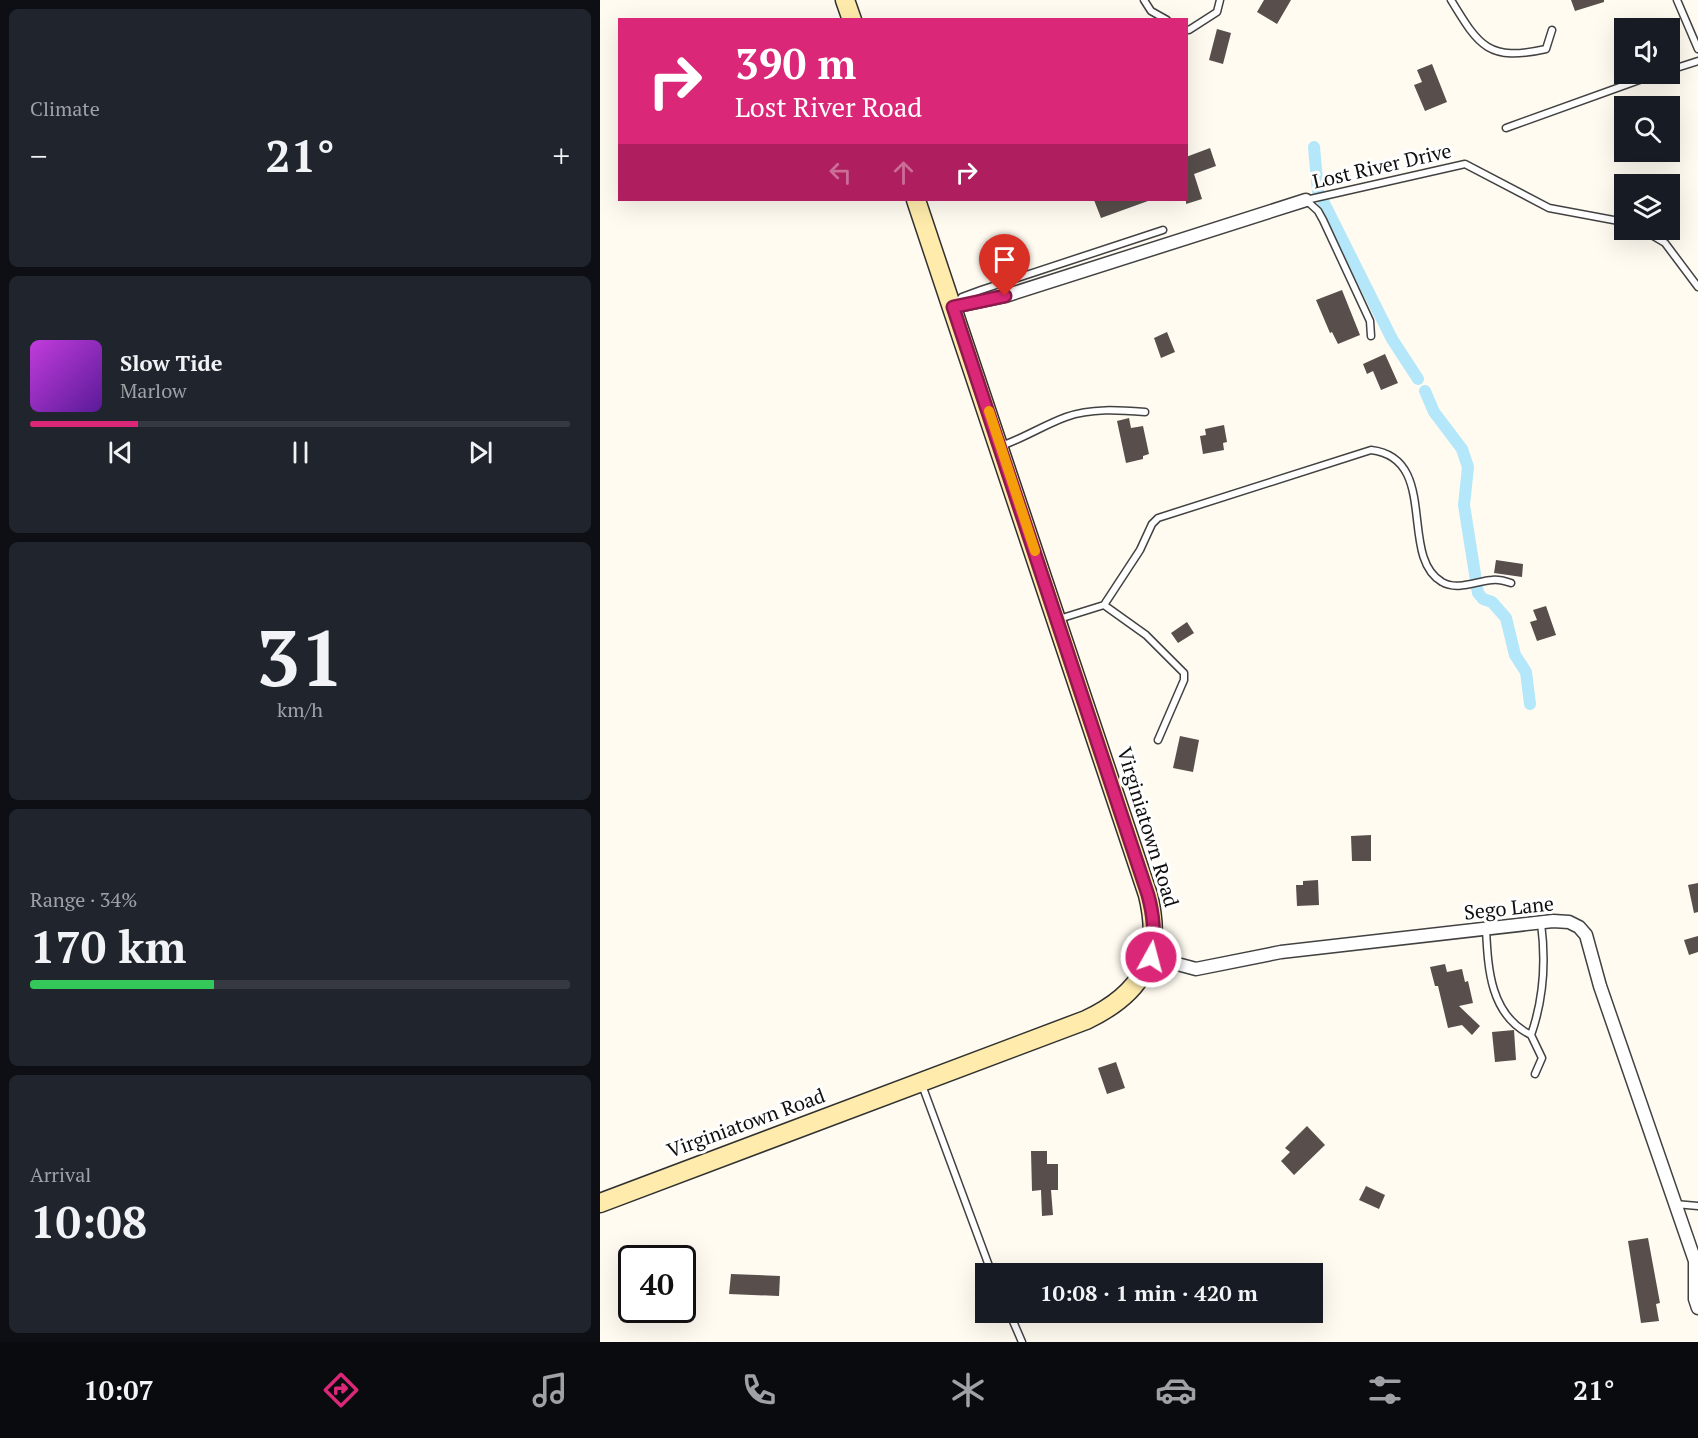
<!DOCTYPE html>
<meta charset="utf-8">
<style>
:root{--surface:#171b24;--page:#20242c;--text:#f1f3f6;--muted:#9ea1a6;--line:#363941;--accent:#db2777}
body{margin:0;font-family:"PT Serif",serif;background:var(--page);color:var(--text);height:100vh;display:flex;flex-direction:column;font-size:22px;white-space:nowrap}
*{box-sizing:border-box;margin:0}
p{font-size:20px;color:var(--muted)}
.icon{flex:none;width:33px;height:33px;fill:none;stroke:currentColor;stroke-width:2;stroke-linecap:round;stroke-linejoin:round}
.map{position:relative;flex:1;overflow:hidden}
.details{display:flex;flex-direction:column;gap:9px;padding:9px;background:#0d0f14;width:600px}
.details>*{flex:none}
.hud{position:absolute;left:18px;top:18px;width:570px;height:183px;border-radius:0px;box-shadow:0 6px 24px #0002;background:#db2777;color:#fff;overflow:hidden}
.buttons{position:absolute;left:1014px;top:18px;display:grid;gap:12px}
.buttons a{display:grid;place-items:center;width:66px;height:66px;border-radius:0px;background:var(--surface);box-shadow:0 6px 24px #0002;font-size:30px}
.speed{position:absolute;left:18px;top:1245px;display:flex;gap:12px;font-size:30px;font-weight:700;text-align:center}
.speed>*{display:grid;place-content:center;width:78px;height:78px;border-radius:50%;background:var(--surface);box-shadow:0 6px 24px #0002;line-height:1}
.speed .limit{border:3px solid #111;border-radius:9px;background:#fff;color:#111}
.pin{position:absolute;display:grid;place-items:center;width:51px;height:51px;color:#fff;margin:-62px -26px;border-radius:50% 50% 50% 0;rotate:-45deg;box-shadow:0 0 6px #0007}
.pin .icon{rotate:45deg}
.me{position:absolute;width:66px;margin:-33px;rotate:7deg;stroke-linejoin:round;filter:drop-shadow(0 0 4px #0008)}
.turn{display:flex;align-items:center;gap:21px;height:126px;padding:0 18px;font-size:27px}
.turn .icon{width:78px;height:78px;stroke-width:2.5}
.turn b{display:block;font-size:42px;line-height:51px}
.lanes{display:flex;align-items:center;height:57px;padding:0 18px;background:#0003;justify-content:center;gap:30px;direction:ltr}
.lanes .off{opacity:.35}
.big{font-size:45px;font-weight:700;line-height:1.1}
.details .card{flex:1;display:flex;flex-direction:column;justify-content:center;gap:9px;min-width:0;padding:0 21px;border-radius:9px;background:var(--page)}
.details .dial{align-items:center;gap:0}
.dial b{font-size:78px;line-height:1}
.song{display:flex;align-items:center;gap:18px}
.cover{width:72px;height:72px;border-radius:9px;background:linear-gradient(135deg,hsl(290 70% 55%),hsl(270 70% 35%))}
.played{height:6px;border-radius:3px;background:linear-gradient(90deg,var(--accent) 20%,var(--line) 20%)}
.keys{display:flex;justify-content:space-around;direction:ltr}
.heat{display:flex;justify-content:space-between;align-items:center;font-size:33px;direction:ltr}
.charge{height:9px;border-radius:4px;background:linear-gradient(90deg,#34c759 34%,var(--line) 0)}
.trip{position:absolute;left:375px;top:1263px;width:348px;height:60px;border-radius:0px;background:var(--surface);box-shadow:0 6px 24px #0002;font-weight:700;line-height:60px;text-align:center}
.tab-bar{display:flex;height:96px;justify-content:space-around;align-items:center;background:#090b0e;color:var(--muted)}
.tab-bar .icon{width:42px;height:42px}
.tab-bar .on{color:var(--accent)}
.tab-bar b{font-size:27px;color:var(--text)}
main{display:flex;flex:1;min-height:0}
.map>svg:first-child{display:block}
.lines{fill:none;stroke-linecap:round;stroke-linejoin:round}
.canal{stroke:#b3e7f9;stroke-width:12}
.building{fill:#584e4b}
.lane-casing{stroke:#424242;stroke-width:9}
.street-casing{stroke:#424242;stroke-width:15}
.secondary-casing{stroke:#313131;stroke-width:21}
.lane{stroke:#fff;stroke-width:6}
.street{stroke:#fff;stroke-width:12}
.secondary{stroke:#ffecac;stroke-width:18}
.route-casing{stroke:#8e194d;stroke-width:15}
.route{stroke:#db2777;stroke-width:10}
.slow{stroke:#f59e0b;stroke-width:10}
.labels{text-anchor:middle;stroke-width:6;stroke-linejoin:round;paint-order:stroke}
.street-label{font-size:20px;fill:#0f0f0f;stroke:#fff}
</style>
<main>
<section class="details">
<div class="card"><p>Climate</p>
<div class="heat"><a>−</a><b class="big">21°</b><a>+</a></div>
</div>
<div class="card">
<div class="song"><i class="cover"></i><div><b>Slow Tide</b><p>Marlow</p></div></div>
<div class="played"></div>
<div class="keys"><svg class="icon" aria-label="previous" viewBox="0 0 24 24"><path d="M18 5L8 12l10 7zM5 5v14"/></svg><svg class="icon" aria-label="pause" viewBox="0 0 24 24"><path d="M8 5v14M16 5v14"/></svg><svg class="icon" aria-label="next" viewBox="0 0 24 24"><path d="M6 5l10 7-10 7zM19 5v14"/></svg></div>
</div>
<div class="card dial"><b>31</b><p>km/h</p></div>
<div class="card"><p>Range · 34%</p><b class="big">170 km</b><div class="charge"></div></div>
<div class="card"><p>Arrival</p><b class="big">10:08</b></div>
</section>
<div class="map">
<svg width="1098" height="1342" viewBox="0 0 1098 1342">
<rect width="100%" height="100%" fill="#fffbf1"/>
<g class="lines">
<path class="canal" d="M714,147L718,191
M723,201L792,339L818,379
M825,391L834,412L862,449L868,467L864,505L878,593L883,599L892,602L906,618L915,655L926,672L930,704"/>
</g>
<path class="building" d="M664,0H691L677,24L657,12Z
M971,0H1004V2L975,11Z
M617,29L631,33L623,64L609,60Z
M832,64L847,102L825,111L814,85L822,82L817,70Z
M610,148L616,166L594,174L602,199L586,204V157Z
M494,200H548V201L501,218Z
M742,290L760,335L738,344L732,332L730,333L716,300Z
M567,332L575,352L561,358L554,338Z
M785,354L798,383L781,390L773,371L767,374L763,364Z
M529,418L531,428L543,426L549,454L543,456V459L526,463L517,421Z
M624,425L627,442L623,443L624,450L603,454L600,436L606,435L605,429Z
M896,560L923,564L922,577L894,573Z
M946,606L956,635L937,641L930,622L937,620L933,610Z
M587,622L594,633L578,643L571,633Z
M580,736L599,740L593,772L573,768Z
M771,835V861H752L751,836Z
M718,880L719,905L697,906L696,885H703V881Z
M1098,883V912L1094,913L1088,885Z
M1098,936V952L1089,955L1084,940Z
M845,964L847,972L862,969L865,982L868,981L873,1003L859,1006L880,1026L872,1035L862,1025L848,1028L838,986H835L830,967Z
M914,1030L916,1060L895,1062L892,1032Z
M516,1062L525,1088L507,1094L498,1068Z
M707,1126L725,1145L694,1175L681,1161L690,1152L685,1148Z
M431,1151H447V1164H458V1190H451L453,1215L442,1216L441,1190L432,1191Z
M766,1186L785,1195L779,1209L759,1200Z
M1048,1238L1060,1303L1056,1304L1059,1321L1041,1323L1028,1241Z
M131,1274L180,1276L179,1296L129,1294Z"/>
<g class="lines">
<g class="lane-casing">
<path id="lane" d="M544,0L551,11L567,20
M851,0C879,46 888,62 946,49L952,30
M1077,0L1098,49
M586,29L589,30L617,12L620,0
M1070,70L1098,61
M906,128L1056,74
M706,200L865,164L949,208L1024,222
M706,200L718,211L723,220L770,321L771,336
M1043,230L1065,243L1098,287
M356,304L362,297L381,290L563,230
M401,446C424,438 444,425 466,417C491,408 519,410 545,412
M504,605L546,635L584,673V680L558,740
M459,619L504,605L540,550L552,524L558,518L771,450C840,458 798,557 842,582C857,591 877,581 892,580C898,579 905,581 911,583
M886,929C888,969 890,1015 931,1035
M935,1074L942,1058L931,1035C944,998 946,961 941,923
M322,1085L392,1274
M1075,1204L1098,1206
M409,1312L422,1342"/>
</g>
<g class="street-casing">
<path id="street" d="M353,307L405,296L706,200
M551,957L596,969L681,952L953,921L969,922L979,927L986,935L1000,986L1095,1261V1299L1098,1308"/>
</g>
<g class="secondary-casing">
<path id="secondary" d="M245,0L252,20
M0,1203L486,1020C543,993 563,956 548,895L316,200"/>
</g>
<use href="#lane" class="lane"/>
<use href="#street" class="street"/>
<use href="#secondary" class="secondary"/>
</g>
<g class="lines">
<g class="route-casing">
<path id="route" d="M405,296L353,307L548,895C554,917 555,934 551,957"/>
</g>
<use href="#route" class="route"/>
<path class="slow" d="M389,411L435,551"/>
</g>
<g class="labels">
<g class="street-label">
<text transform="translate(782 166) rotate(-13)" y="7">Lost River Drive</text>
<text transform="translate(548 827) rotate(73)" y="7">Virginiatown Road</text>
<text transform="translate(909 908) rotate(-6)" y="7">Sego Lane</text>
<text transform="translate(146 1123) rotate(-20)" y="7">Virginiatown Road</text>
</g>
</g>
</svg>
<div class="buttons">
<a><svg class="icon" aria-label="sound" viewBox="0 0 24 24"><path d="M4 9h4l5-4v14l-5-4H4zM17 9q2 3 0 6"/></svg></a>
<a><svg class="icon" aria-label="search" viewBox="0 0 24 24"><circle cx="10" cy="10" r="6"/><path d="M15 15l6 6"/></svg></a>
<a><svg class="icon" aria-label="layers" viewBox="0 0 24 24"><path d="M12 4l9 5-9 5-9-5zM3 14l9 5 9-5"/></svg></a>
</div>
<div class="speed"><div class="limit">40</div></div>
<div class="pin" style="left:405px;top:296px;background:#d93025"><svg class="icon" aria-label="arrive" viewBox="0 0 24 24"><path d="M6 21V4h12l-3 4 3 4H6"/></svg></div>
<svg class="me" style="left:551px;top:957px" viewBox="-20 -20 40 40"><circle r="17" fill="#db2777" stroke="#fff" stroke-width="3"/><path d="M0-11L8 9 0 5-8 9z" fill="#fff"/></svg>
<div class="trip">10:08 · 1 min · 420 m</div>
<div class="hud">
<div class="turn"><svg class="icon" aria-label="right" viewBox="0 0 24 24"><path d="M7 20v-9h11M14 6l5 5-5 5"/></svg><div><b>390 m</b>Lost River Road</div></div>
<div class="lanes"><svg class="icon off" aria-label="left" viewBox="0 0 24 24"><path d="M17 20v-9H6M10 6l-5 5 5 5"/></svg><svg class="icon off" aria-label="ahead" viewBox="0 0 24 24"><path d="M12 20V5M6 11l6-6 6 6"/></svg><svg class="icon" aria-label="right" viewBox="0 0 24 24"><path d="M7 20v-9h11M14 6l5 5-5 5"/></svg></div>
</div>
</div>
</main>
<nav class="tab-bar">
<b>10:07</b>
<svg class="icon on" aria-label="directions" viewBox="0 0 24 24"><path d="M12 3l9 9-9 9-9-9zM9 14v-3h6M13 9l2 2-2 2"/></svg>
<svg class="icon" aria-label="music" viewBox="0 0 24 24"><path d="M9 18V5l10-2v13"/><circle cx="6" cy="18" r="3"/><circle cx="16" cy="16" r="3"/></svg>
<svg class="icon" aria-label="phone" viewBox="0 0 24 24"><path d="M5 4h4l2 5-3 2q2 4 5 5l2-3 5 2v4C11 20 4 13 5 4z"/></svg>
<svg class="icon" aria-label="climate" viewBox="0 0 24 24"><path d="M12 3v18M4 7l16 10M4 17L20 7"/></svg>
<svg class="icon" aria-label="car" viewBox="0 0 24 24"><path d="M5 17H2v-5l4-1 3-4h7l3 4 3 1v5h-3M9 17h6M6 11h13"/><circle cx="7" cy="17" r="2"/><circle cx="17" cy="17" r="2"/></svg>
<svg class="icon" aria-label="filters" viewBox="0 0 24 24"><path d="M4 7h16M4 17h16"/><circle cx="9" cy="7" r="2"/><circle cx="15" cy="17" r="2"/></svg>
<b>21°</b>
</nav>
